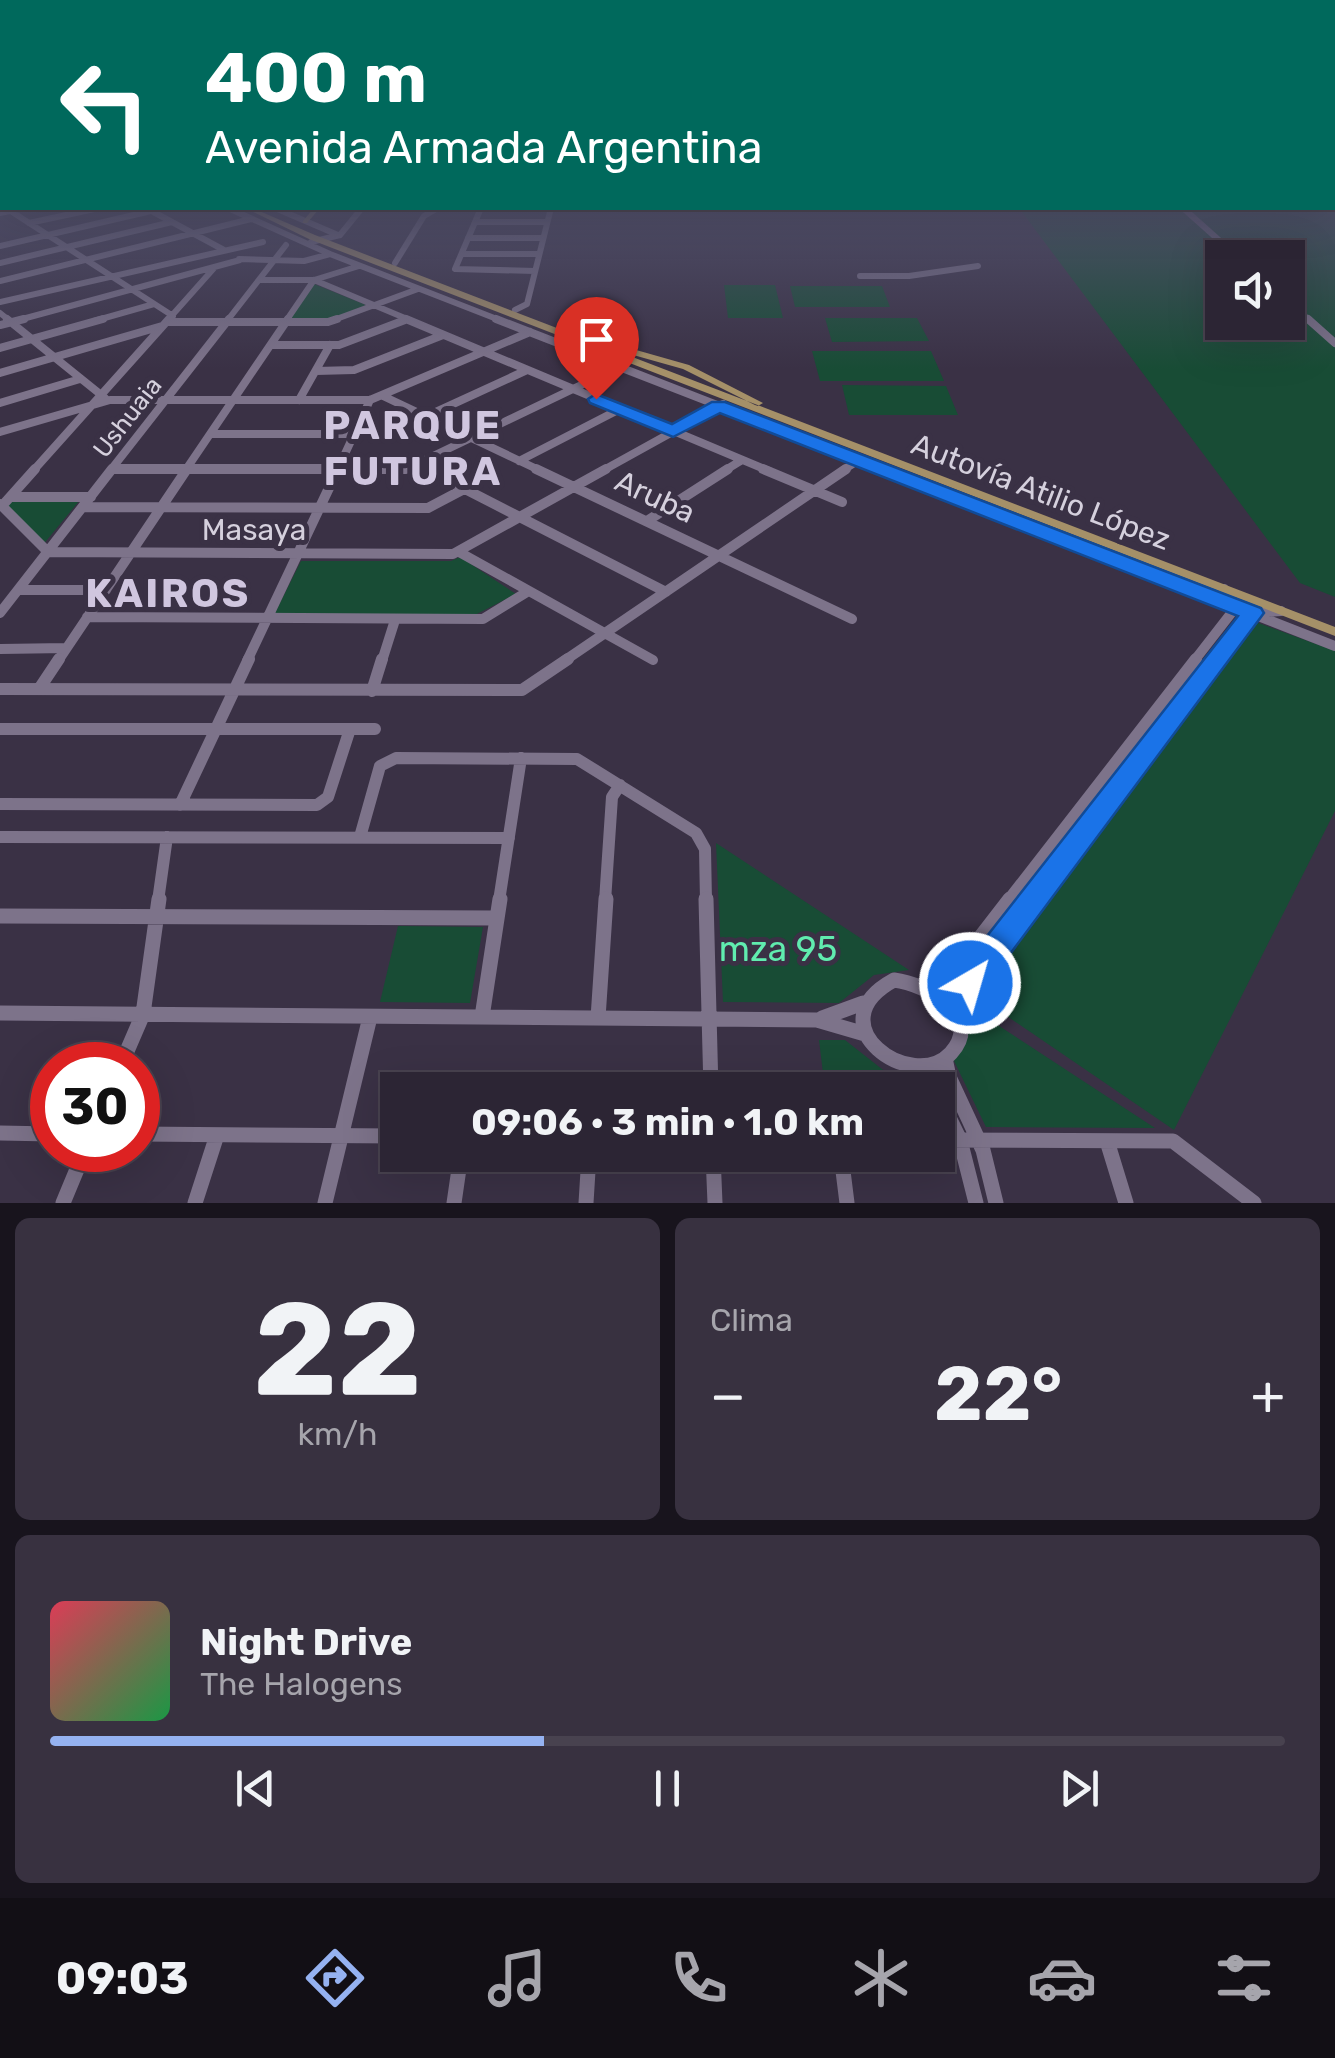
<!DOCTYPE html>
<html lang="es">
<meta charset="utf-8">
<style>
:root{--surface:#2c2534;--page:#383140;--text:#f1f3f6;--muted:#a6a5ac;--line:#48424f;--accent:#95b2f1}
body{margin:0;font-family:Rubik,sans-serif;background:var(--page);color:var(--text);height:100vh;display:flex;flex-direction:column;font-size:38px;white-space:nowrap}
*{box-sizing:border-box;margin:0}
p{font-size:32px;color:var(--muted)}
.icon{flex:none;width:55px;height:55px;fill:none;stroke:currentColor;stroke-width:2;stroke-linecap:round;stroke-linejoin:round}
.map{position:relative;height:1203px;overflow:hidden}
.sheet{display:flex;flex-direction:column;gap:15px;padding:15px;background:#18141d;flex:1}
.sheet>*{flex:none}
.guide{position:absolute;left:0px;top:0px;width:1335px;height:210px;box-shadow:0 10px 40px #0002,0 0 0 2px var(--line);background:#00695c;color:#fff;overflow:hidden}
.fabs{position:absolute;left:1205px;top:240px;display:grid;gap:20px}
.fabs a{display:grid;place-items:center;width:100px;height:100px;border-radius:0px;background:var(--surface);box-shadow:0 10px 40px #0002,0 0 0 2px var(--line);font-size:50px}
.speed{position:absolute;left:30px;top:1042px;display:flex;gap:20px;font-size:50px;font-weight:700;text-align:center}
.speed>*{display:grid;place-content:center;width:130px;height:130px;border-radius:50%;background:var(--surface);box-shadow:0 10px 40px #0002,0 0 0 2px var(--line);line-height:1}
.speed .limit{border:15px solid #d22;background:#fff;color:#111}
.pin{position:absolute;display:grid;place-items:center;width:85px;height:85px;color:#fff;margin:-102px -42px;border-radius:50% 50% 50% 0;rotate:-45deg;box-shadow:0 0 10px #0007}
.pin .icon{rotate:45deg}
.me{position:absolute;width:110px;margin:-55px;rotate:38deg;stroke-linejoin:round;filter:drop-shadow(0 0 8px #0008)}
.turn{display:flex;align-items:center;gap:35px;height:210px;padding:0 40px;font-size:45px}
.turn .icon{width:130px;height:130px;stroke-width:2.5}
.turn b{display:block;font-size:70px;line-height:85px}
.big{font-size:75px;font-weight:700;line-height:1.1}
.sheet .widget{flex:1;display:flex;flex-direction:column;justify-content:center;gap:15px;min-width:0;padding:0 35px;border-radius:15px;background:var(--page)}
.sheet .dial{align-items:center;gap:0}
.dial b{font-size:130px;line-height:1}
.song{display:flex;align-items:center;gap:30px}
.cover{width:120px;height:120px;border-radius:15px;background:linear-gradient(135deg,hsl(350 70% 55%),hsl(140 70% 35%))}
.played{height:10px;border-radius:5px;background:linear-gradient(90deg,var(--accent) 40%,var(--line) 40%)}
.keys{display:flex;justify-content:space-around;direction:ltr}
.heat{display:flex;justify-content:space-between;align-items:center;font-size:55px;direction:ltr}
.sheet .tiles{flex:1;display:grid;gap:15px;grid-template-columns:1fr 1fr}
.widget:last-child{grid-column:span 2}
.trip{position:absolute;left:380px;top:1072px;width:575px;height:100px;border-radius:0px;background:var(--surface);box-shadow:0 10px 40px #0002,0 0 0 2px var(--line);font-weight:700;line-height:100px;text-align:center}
.tab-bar{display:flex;height:160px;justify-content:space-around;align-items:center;background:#120f15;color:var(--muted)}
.tab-bar .icon{width:70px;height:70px}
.tab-bar .current{color:var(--accent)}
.tab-bar b{font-size:45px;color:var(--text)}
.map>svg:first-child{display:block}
.green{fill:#184c35;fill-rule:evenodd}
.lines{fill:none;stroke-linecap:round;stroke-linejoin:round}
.minor-far4{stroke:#7d738a;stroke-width:6}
.minor-far3{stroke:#7d738a;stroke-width:8}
.minor-far2{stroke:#7d738a;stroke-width:10}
.minor-far1{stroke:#7d738a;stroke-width:12}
.minor{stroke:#7d738a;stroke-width:15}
.major{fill:#a59068;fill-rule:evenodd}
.route{fill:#1a73e8;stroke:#114b97;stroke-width:2.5}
.labels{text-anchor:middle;stroke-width:10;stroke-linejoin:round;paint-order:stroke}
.far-street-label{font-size:25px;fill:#d5d0dd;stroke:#3a3145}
.street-label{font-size:30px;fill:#d5d0dd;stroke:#3a3145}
.near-park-label{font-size:35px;fill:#60ecaf;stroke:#3a3145}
.district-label{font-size:40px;font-weight:bold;letter-spacing:2.5px;fill:#d0c6df;stroke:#3a3145}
</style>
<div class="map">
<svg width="1335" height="1203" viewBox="0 0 1335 1203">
<rect width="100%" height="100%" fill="#3a3145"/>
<path class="green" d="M1333,201H1335V597L1300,583L1019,208H1332ZM1222,258H1288V322H1222Z
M314,284L366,305L330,320H288Z
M724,285H775L783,318H728Z
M790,286H882L890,307H795Z
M825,318H917L929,341L832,342Z
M812,351H931L944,381H820Z
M842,385L946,386L958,415H849Z
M80,500L42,546L7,505L11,501Z
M460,557L516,594L473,616L274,615L301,561H451Z
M1253,621L1335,651V811L1174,1130L976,995Z
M716,843L909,970L874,975L839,1003L723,1002Z
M398,926L483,927L470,1003L380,1002Z
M964,1003L1155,1128L986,1127L954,1061L967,1032L960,1007Z
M819,1040H845L887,1073L910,1082L915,1090H825Z"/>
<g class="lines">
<path class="minor-far4" d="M6,208L173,316
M146,208L224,250
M228,208L330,254L502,321
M275,208L338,235
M481,208L455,269L535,271
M481,208H550
M1183,208L1239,258
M0,213L25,208
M475,222H547
M29,223L99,208
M340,235L362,208
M468,238H543
M311,242L340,235
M0,246L151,211
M462,254H539
M239,259L304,261L330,254
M0,263L172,222
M395,263L424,216L438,208
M860,276H909L978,266
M259,280H314L412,321
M314,280L359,266
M0,281L251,219
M1288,301L1310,321
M0,302L263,242
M515,310L527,304L551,208
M0,313L10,321
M15,321L240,260
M94,321L154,304
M167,321L215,267
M227,321L286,245
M286,321L314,280
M331,321L418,289"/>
<path class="minor-far3" d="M7,319L105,398
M406,319L769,471
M496,319L887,471
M1308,319L1335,343
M168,322H328L337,319
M0,325L24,319
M271,345H339L405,320
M0,348L103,319
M316,371L354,370L443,335
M0,373L162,326
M383,396L541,471
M299,400L330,345
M0,403L80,379
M427,416L527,370
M0,432L110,400H370L530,332
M211,434H354
M519,461L620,409
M417,464L431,471
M113,469L404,470L623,365
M33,471L169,319
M110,471L229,319
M185,471L288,319
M337,471L370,400
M602,471L723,404
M724,471L742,460
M842,471L859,460"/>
<path class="minor-far2" d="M113,469H406
M426,469L666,592
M536,469L852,619
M763,469L842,502
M881,469L1335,646
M10,497H91
M0,504L48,552
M2,506L35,469
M83,507L428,508L464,489
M647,521L728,469
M48,552L453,554L606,469
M459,552L653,660
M18,590H106
M0,613L112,469
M87,617L483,619L527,592
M0,649L66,648
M58,661L187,469
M247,661L338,469
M382,661L395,620
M564,661L846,469
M1194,661L1236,607L1224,589
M1216,661L1253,613L1281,611"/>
<path class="minor-far1" d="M0,689L522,690L568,659
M39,689L59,659
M372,691L382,659
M0,729H375
M0,804L317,805L328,797L350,729
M180,805L249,659
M0,837L509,838
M360,837L380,766L396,758L577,759L696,833L705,849L706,901
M158,901L167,837
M499,901L521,758
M605,901L612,797L620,785
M1008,901L1196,659
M1033,901L1218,659"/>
<path class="minor" d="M706,899L711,1090
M0,916L497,918
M894,980C926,984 985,1015 951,1053C912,1095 813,1024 894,980Z
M924,984L952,974L1010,899
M952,1007L1035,899
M0,1013L817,1020L865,1034
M482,1017L500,899
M598,1018L606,899
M822,1018L863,1003
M945,1058L949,1077L983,1150L996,1203
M121,1065L143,1014L159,899
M910,1066L935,1090
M938,1095L960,1140L976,1203
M0,1133L52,1134
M138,1134L398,1136
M938,1140L1173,1141L1254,1203
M1107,1141L1126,1203
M713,1155L715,1203
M841,1155L847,1203
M63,1203L85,1150
M195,1203L217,1135
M325,1203L370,1017
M454,1203L461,1155
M586,1203L589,1155"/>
<path class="major" d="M245,208H252L315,235L1335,627V636L309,239Z
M314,208H320L307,223H303V221Z
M615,344L689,365L763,403L758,406L755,405L683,369L612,349V345Z"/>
</g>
<linearGradient id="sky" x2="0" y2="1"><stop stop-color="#201b26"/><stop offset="0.54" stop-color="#4f4e68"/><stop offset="1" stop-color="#4f4e68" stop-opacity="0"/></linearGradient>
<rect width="1335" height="369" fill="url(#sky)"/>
<path class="route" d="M596,394L672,424L712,402H725L1261,608L1264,613L981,993L970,997L958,993L953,983L958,973L1238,616L720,413L673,437L590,403L588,399Z"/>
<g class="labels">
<g class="far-street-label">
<text transform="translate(127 417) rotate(-52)" y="9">Ushuaia</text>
</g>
<g class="street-label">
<text transform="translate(1041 492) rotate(21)" y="10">Autovía Atilio López</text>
<text transform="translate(655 497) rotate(25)" y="10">Aruba</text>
<text x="254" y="540">Masaya</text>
</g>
<g class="near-park-label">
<text x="778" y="961">mza 95</text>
</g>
<g class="district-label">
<text x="413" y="439">PARQUE<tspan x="413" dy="46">FUTURA</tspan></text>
<text x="168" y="607">KAIROS</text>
</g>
</g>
</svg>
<div class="fabs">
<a><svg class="icon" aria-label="sound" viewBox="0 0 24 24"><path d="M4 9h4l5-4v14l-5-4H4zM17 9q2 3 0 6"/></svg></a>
</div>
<div class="speed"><div class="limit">30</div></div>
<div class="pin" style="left:596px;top:399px;background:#d93025"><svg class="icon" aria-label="arrive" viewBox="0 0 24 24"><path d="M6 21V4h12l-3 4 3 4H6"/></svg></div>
<svg class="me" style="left:970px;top:983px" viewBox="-20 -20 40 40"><circle r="17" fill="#1a73e8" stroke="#fff" stroke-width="3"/><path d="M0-11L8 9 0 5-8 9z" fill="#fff"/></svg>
<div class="trip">09:06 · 3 min · 1.0 km</div>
<div class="guide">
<div class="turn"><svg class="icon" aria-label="left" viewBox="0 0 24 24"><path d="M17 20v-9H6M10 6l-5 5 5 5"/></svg><div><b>400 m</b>Avenida Armada Argentina</div></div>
</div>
</div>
<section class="sheet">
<div class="tiles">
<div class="widget dial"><b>22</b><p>km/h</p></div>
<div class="widget"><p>Clima</p>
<div class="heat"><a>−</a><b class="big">22°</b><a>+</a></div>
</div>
<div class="widget">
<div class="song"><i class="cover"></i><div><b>Night Drive</b><p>The Halogens</p></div></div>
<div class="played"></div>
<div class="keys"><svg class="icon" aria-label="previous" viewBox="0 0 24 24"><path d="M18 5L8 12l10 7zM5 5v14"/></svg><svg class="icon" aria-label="pause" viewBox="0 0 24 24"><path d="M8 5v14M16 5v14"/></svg><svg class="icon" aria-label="next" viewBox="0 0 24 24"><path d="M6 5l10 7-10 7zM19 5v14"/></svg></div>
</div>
</div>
</section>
<nav class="tab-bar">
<b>09:03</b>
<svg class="icon current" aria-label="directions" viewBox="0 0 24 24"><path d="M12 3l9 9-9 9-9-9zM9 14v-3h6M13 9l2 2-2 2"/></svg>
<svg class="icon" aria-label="music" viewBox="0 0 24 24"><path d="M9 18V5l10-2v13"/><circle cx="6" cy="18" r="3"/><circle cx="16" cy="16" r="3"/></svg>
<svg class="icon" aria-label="phone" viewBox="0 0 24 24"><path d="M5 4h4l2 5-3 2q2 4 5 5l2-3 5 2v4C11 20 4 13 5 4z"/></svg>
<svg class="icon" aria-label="climate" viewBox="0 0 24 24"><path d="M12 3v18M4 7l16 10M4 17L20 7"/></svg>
<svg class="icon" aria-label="car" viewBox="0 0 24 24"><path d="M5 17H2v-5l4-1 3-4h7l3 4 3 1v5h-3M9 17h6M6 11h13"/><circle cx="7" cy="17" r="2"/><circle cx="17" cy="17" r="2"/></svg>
<svg class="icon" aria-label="filters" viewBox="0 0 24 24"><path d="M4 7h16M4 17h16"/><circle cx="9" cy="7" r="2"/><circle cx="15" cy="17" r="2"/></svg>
</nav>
